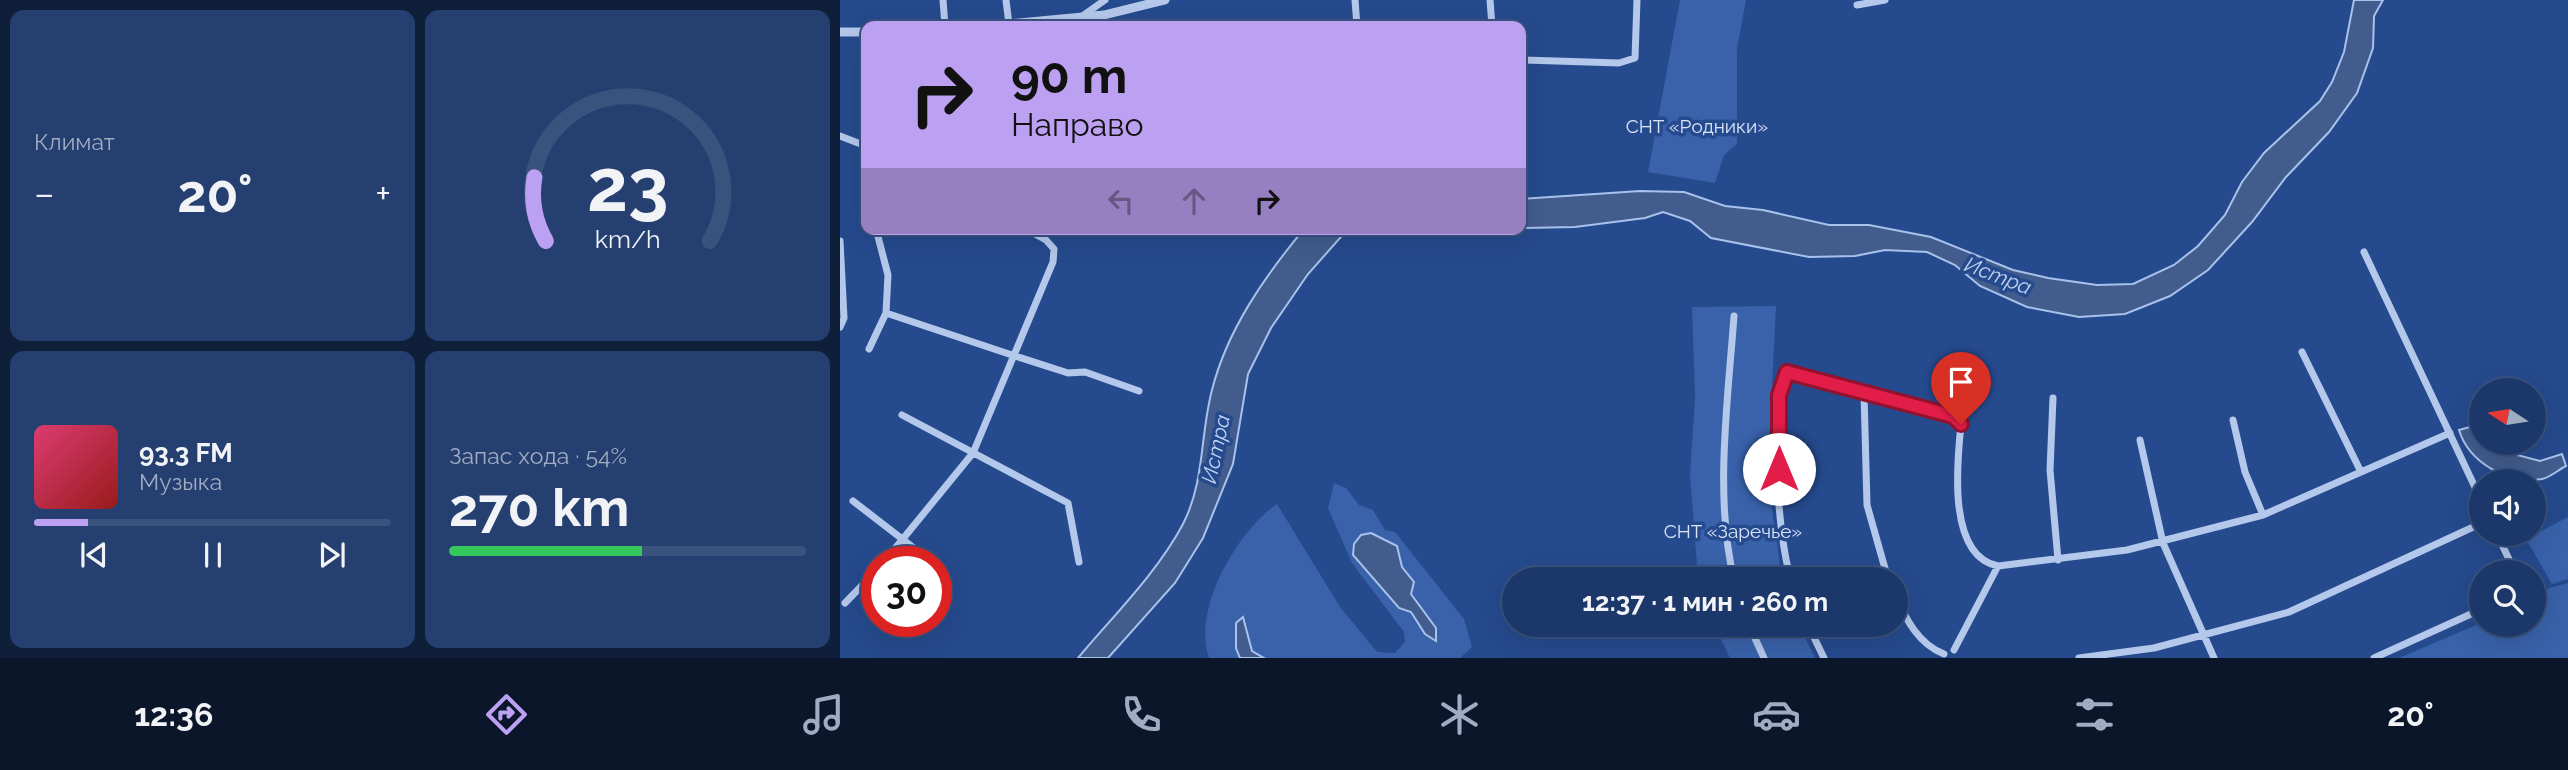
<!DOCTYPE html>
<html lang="ru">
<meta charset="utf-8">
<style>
:root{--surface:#1c386a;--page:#253f70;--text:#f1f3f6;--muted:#a0acc1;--line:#3a527e;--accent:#bca0f2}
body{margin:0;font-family:Raleway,sans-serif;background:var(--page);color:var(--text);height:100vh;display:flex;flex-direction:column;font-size:26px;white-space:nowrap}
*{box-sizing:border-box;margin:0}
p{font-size:23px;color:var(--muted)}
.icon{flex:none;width:38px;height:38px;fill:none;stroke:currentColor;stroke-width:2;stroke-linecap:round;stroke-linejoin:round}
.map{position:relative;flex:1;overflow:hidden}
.side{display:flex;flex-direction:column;gap:10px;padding:10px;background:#0f1f3a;width:840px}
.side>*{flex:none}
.guide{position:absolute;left:21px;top:21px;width:665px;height:214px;border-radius:14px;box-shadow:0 7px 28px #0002,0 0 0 2px var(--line);background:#bca0f2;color:#111;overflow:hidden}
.needle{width:46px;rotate:282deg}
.buttons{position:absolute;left:1629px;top:378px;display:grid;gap:14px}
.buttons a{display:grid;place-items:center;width:77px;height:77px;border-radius:50%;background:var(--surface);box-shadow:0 7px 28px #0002,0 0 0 2px var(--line);font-size:35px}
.speed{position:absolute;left:21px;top:546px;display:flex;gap:14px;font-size:35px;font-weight:700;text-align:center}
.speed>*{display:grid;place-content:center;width:91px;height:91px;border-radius:50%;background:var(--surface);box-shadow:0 7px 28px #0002,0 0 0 2px var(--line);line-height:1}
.speed .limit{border:10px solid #d22;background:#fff;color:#111}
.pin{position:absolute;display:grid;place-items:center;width:60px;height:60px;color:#fff;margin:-72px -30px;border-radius:50% 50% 50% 0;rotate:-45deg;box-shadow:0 0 7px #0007}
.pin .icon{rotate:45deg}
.me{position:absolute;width:77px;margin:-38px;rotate:0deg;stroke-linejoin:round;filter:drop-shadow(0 0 5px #0008)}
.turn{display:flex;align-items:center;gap:24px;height:147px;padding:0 35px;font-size:32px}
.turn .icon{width:91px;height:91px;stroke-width:2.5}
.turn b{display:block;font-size:49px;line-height:60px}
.lanes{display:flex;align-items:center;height:66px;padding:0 35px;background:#0003;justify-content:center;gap:35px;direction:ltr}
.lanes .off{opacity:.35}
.big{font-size:52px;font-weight:700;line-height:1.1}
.side .tile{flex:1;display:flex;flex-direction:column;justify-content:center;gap:10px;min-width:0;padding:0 24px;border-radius:14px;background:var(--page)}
.side .dial{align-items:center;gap:0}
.dial svg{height:182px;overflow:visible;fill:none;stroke:var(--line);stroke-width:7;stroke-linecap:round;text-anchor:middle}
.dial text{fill:var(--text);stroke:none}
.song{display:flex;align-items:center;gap:21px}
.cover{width:84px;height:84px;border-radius:10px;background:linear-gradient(135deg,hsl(340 70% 55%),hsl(0 70% 35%))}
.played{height:7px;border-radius:4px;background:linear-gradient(90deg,var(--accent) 15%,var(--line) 15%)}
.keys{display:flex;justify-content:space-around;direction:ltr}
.heat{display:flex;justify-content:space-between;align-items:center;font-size:38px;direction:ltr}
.charge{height:10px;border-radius:5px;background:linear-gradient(90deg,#34c759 54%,var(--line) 0)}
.side .tiles{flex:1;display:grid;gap:10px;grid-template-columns:repeat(2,1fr)}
.trip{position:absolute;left:662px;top:567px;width:406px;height:70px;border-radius:35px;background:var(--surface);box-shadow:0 7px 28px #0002,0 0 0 2px var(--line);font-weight:700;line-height:70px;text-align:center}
.tab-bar{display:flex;height:112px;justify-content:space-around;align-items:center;background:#0b162a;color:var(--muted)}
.tab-bar .icon{width:49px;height:49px}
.tab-bar .current{color:var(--accent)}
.tab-bar b{font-size:32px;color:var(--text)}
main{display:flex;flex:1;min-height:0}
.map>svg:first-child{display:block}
.green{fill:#3962aa}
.water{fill:#425c8d;stroke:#a8c2ec;stroke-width:2}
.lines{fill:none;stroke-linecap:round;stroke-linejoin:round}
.minor{stroke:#b4c8eb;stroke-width:7}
.tertiary{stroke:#b4c8eb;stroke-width:9}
.route-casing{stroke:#92132f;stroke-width:18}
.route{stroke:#e11d48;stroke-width:12}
.labels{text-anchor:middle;stroke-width:7;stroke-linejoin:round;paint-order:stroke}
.park-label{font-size:19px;fill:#d9e4f8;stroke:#254a8d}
.water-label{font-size:21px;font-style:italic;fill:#c0d3f2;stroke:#254a8d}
</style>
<main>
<section class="side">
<div class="tiles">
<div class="tile"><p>Климат</p>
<div class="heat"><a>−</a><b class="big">20°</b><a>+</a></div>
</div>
<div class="tile dial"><svg viewBox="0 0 100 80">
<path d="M14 69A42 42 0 1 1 86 69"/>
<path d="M14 69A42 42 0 0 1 9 41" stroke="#bca0f2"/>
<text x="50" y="56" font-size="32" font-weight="700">23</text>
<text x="50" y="72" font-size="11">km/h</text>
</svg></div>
<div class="tile">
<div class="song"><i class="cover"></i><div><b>93.3 FM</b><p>Музыка</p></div></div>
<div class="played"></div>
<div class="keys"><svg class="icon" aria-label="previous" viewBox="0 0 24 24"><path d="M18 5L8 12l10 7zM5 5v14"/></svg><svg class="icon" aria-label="pause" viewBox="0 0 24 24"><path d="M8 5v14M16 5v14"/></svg><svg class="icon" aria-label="next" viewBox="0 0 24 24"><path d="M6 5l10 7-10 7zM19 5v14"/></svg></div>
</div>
<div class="tile"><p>Запас хода · 54%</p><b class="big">270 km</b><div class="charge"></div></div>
</div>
</section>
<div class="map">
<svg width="1728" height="658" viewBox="0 0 1728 658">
<rect width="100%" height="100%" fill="#254a8d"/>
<path class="green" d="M840,0H906L897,49V144L884,155L875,183L808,172Z
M936,306L930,429L931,501L942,579H858L850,474L855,398L852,307Z
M494,483L506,488L519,505L533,510L545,530L555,532L624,619L632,647L620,658H369C351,610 398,530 437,504L500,607L537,652L555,653L565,642L564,632L512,563L488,508Z
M1728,517V579L1712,584L1686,539Z
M1728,583V658H1559L1641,623L1694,625V598L1710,588Z
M874,625H959L975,658H890Z"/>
<path class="water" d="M1514,0H1543L1534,16L1533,48L1517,93L1489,132L1446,177L1412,222L1368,270L1330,296L1285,314L1239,317L1187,307L1140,286L1115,265L1087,252L1045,250L1015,256L969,257L871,238L850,221L823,212L805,218L735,227L681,228V199L800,191L844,192L885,206L923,210L989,225H1029L1091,237L1173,270L1208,278L1257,285L1293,284L1334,265L1358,246L1385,215L1402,182L1424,153L1480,101L1492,82L1504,52Z
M464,229H508L468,274L431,328L408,374L393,464L363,538L335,583L268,658H238C273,616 317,573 343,524C365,481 360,435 372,390C387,330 425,276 464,229Z
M1637,425L1642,443H1652L1662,451L1700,461L1722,454L1726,466C1718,470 1711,477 1702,479C1669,485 1629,463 1619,430Z
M531,533L557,546L562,567L574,582L571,594L596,628V641L585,634L571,612L559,608L513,555L514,544L521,535Z
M403,617L412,651L424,658H400L396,648V623Z"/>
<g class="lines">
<path class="minor" d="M103,0L105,26
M166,0L169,24
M515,0L517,26
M650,0L652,26
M1017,5L1045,0
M241,17L265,0
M681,60L779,63L795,58L797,0
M0,136L26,146
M0,241L4,318L0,327
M1524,252L1642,502
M46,313L172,355L228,373L245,372L299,391
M29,349L46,313L48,275L36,229
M1462,352L1520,470
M1024,393L1027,505L1048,579
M1213,398L1210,470L1218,560
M62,415L228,503L239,562
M1393,420L1405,472L1423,515
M1300,440L1323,543L1374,658
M13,501L92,562
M1657,534L1675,572
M44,562L133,453L213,262L214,249L206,240L186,229
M894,579C874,498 888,399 894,316
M951,579C938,541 928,406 947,372L1113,416L1121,424C1117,463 1107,556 1158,566L1287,550L1423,515L1610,433
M1055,595C1066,619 1078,644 1104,654
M5,603L37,570
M909,625L924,658
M968,625L984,658
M1114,650L1158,566
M1239,658L1314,648L1449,612L1642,523
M1534,658L1642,609"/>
<path class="tertiary" d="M146,26L264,15L325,0
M0,32H26"/>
</g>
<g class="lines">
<g class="route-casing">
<path id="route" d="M939,469V395L947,372L1113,416L1121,424"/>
</g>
<use href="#route" class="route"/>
</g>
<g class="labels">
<g class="park-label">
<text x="857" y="133">СНТ «Родники»</text>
<text x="893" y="538">СНТ «Заречье»</text>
</g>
<g class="water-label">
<text transform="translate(1158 276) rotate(21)" y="7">Истра</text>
<text transform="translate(376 449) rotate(-78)" y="7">Истра</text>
</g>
</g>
</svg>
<div class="buttons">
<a><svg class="needle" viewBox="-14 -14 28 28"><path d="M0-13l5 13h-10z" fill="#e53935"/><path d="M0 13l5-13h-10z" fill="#a0acc1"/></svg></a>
<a><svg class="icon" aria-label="sound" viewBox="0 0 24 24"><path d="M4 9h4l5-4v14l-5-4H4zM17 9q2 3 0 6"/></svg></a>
<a><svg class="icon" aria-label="search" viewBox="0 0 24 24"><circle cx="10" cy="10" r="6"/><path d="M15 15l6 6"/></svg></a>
</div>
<div class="speed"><div class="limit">30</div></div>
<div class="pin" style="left:1121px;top:424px;background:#d93025"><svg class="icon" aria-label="arrive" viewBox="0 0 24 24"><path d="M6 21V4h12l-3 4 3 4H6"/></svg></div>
<svg class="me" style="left:939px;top:469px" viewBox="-20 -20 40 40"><circle r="19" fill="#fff"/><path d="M0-13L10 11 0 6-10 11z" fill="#e11d48"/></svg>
<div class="trip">12:37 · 1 мин · 260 m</div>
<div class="guide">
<div class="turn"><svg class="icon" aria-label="right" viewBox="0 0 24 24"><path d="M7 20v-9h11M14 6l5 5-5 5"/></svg><div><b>90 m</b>Направо</div></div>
<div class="lanes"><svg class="icon off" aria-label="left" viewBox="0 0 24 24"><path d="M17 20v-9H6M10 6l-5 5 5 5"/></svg><svg class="icon off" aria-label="ahead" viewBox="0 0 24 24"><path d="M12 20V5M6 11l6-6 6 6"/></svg><svg class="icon" aria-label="right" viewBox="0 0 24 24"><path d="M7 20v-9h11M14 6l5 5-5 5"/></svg></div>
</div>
</div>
</main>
<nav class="tab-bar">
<b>12:36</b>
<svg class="icon current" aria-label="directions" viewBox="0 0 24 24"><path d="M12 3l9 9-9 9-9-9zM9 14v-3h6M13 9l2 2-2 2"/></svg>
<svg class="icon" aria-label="music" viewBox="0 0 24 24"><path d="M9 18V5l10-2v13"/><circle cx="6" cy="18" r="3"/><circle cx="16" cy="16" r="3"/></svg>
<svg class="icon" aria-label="phone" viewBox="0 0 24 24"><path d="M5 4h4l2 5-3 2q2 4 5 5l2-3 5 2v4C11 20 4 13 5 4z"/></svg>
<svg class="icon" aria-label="climate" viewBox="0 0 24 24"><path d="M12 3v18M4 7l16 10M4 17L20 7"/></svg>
<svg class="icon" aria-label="car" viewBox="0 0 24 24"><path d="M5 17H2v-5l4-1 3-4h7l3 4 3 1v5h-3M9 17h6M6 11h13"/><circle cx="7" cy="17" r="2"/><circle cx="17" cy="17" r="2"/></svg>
<svg class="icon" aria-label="filters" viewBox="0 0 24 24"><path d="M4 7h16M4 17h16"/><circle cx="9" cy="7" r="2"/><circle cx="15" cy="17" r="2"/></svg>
<b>20°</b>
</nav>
